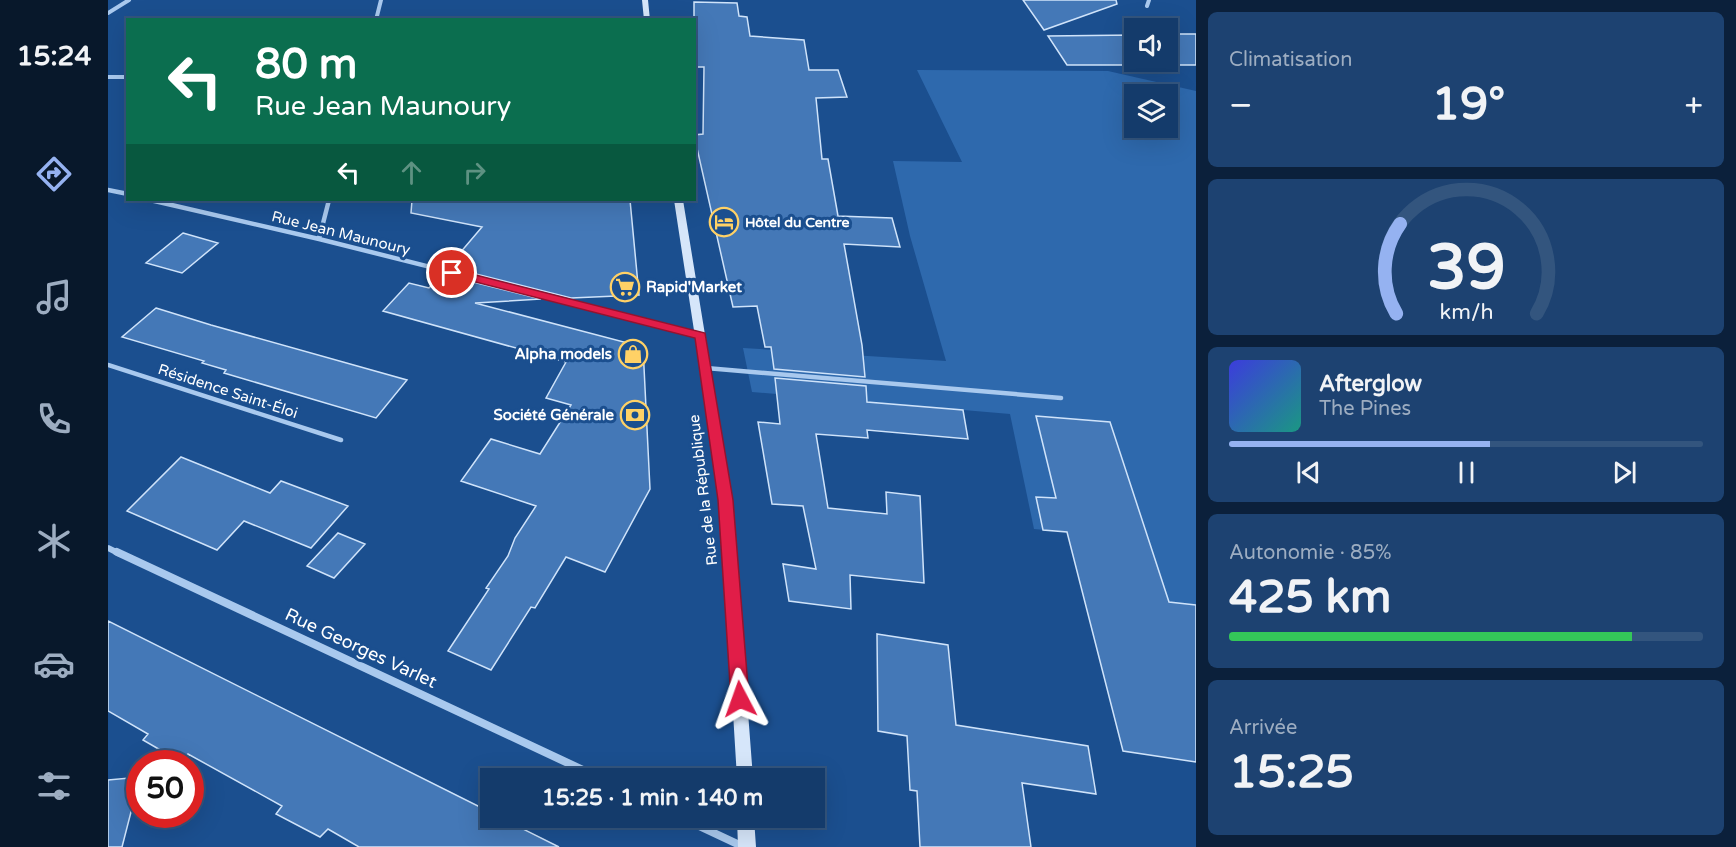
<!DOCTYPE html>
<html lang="fr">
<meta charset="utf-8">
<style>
:root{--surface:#143b6b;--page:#1d4271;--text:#f1f3f6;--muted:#9dadc1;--line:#33557e;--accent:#95b2f1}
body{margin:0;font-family:"Varela Round",sans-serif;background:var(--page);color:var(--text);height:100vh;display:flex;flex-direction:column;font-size:22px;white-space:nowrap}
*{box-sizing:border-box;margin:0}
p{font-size:20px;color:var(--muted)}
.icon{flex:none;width:33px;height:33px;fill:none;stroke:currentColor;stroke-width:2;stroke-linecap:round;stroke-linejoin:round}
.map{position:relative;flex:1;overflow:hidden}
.drawer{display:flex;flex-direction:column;gap:12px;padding:12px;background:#0b203b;width:540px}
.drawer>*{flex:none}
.top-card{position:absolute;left:18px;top:18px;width:570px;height:183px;border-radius:0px;box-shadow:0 6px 24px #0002,0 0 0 2px var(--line);background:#0b6e4f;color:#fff;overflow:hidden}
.controls{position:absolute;left:1016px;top:18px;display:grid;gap:12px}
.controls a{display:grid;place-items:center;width:54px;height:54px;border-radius:0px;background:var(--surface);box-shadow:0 6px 24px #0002,0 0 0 2px var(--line);font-size:30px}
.speed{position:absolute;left:18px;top:750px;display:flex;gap:12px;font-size:30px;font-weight:700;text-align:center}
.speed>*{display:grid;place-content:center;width:78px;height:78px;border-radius:50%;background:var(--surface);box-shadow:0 6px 24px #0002,0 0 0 2px var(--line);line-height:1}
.speed .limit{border:9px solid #d22;background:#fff;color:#111}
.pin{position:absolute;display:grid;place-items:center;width:51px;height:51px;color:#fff;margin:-26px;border:3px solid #fff;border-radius:50%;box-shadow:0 2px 6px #0007}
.me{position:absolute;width:66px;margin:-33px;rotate:356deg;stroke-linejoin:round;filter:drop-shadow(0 0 4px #0008)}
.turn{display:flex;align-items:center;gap:21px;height:126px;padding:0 30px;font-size:27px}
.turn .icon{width:78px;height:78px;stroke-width:2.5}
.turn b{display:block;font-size:42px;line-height:51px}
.lanes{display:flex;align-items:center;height:57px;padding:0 30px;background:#0003;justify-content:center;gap:30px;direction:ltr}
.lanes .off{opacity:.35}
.big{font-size:45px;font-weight:700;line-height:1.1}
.drawer .widget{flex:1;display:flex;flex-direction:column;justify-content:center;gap:9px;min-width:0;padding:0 21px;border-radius:9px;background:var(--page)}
.drawer .dial{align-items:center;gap:0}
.dial svg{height:156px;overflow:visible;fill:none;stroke:var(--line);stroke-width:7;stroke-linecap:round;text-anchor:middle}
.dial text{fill:var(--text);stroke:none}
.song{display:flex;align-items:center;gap:18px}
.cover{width:72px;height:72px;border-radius:9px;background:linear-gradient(135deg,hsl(240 70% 55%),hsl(170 70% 35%))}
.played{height:6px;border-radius:3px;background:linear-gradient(90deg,var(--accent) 55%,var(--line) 55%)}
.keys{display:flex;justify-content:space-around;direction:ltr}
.heat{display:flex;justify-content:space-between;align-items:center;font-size:33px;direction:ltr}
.charge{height:9px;border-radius:4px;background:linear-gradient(90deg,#34c759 85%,var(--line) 0)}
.trip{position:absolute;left:372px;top:768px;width:345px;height:60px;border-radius:0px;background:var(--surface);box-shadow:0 6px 24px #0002,0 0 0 2px var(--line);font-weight:700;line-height:60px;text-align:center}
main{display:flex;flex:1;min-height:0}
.tabs{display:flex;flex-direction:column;width:108px;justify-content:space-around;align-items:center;background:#08182b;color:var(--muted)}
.tabs .icon{width:42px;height:42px}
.tabs .selected{color:var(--accent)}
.tabs b{font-size:27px;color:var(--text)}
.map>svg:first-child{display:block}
.green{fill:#2e69ad;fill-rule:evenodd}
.building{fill:#4478b7;stroke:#cfe3fa;stroke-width:1.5}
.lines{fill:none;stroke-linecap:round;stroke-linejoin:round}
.lane{stroke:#a9c9ee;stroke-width:4.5}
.street-far3{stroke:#a9c9ee;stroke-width:4}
.street-far2{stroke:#a9c9ee;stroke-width:4.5}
.street-far1{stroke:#a9c9ee;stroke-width:6}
.street{stroke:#a9c9ee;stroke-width:8}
.secondary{fill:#d6e6fa;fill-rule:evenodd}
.route{fill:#e11d48;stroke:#92132f;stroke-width:1.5}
.labels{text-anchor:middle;stroke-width:6;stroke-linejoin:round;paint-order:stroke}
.far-poi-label{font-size:14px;font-weight:bold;fill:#fff;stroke:#1b4f8f;text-anchor:start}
.street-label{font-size:15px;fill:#fff;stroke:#1b4f8f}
.poi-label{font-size:15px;font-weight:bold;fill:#fff;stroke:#1b4f8f;text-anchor:end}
.near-street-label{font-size:18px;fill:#fff;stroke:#1b4f8f}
</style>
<main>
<nav class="tabs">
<b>15:24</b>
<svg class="icon selected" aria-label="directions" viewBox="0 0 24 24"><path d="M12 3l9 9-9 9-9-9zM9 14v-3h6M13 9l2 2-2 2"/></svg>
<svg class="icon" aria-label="music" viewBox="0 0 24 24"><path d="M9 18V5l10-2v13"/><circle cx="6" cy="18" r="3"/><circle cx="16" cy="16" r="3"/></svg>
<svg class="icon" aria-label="phone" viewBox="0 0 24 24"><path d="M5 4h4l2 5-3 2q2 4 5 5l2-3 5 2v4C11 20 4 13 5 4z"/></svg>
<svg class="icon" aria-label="climate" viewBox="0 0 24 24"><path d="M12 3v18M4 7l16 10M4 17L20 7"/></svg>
<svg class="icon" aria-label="car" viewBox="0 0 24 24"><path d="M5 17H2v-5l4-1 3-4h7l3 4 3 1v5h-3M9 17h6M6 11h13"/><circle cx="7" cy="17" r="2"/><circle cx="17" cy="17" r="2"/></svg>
<svg class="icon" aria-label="filters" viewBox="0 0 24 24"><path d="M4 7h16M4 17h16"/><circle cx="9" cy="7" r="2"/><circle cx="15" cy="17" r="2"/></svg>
</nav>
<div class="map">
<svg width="1088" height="847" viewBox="0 0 1088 847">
<rect width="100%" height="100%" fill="#1b4f8f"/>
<path class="green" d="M809,70L1000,71L1088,91V762L959,532L926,529L902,414L644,392L635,348L838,361L802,236L785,161L854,162ZM1026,94H1059V128H1026Z"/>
<path class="building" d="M915,0H1008L1009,4L936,30Z
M586,2L629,3L631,16L639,17L642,36L696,40L701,70H730L739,97L708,98L714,159H720L730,216L784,218L792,247L736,244L754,345L757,377L666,369L663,347H657L649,306L625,307L586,135L595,134L596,67H586Z
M1059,34H1088V65H959L940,36L1026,35V62H1059Z
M304,200H522L531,295L463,298L340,267L374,227L303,213Z
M75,233L110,243L74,273L38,263Z
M333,274L433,299L367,303L535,347L542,489L497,572L458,557L427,608L423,607L383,670L340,651L381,589L378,588L400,556L407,538L428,506L353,481L383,439L432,454L463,405L438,398L458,362L275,311L301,283L321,288Z
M48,308L103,325L299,380L268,418L116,373L118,370L94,363L96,361L14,337Z
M667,378L758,386L759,402L855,410L860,439L759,430L760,438L708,434L720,508L779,514L778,492L812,496L816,583L742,575L743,609L681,601L675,564L708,569L695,506L664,504L650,422L672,424Z
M928,416L1002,422L1061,602L1088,605V762L1015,751L959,532L935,530L928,497L948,498Z
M73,457L162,493L173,481L240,506L203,548L136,521L109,550L19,511Z
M230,533L257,544L226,578L199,566Z
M0,621L382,812V818H393L451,847H251L220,829L212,837L168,814L174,806L80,754L73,762L35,740L40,734L0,711Z
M769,634L840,645L848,725L980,746L988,794L914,783L923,847H812L809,791L802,790L799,736L770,731Z
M32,777L14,847H0V780Z"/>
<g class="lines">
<path class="lane" d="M0,365L233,440
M598,368L953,398"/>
<path class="street-far3" d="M1039,6L1041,0
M0,13L21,0
M268,20L273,0
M0,77H20"/>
<path class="street-far2" d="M0,190L20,194
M42,200L211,239L545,323
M211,239L221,200"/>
<path class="street-far1" d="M539,322L592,335
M0,548L12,554"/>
<path class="street" d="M9,552L492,778
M574,818L636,847"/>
<path class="secondary" d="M534,0H540L542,20H536Z
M566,200H575L624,500L645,778H629L612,500Z
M629,818H646L648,847H630Z"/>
</g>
<path class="route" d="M344,269L597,333L625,500L641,699L638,705L632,708L626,705L623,699L610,500L587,338L340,275V270Z"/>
<defs>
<g id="hotel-ring" transform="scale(1.5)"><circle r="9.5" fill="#1b4f8f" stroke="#ffd166" stroke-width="1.5"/><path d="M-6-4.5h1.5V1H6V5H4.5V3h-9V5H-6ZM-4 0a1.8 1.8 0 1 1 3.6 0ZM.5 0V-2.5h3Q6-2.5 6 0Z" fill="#ffd166"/></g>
<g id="supermarket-ring" transform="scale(1.5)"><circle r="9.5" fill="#1b4f8f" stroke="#ffd166" stroke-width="1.5"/><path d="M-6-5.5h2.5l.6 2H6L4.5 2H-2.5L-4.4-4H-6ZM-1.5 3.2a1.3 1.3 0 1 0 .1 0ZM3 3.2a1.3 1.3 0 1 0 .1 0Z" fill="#ffd166"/></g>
<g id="shop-ring" transform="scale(1.5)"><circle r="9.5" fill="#1b4f8f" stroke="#ffd166" stroke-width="1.5"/><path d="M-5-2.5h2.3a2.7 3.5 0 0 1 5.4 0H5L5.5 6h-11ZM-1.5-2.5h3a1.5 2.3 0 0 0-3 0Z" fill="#ffd166"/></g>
<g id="bank-ring" transform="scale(1.5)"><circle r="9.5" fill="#1b4f8f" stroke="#ffd166" stroke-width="1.5"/><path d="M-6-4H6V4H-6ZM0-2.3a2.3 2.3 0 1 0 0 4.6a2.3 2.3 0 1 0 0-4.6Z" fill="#ffd166"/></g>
</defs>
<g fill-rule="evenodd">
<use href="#hotel-ring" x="616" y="222"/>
<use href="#supermarket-ring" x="517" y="287"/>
<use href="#shop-ring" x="525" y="354"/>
<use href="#bank-ring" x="527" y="415"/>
</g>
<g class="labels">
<g class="far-poi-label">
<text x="637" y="227">Hôtel du Centre</text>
</g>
<g class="street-label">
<text transform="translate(233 233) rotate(14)" y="5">Rue Jean Maunoury</text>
<text transform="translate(120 391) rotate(18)" y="5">Résidence Saint-Éloi</text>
<text transform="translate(595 490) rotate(-97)" y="5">Rue de la République</text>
</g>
<g class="poi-label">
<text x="538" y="292" text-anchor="start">Rapid'Market</text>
<text x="504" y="359">Alpha models</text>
<text x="506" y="420">Société Générale</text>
</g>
<g class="near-street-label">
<text transform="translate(253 648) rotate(25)" y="6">Rue Georges Varlet</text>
</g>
</g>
</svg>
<div class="controls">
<a><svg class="icon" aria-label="sound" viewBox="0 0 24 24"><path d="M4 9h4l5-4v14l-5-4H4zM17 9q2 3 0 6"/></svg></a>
<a><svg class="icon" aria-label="layers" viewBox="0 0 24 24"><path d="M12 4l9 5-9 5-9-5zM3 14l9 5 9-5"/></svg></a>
</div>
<div class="speed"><div class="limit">50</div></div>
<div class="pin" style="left:344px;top:273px;background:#d93025"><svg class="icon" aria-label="arrive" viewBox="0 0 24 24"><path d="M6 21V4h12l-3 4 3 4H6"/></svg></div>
<svg class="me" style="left:632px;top:699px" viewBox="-20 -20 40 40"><path d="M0-17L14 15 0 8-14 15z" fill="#e11d48" stroke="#fff" stroke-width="4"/></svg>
<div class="trip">15:25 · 1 min · 140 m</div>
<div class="top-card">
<div class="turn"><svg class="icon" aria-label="left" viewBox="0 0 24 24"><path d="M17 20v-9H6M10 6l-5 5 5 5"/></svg><div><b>80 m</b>Rue Jean Maunoury</div></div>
<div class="lanes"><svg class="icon" aria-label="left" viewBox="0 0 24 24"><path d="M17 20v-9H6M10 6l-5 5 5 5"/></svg><svg class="icon off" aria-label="ahead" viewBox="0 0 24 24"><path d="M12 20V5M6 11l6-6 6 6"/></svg><svg class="icon off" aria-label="right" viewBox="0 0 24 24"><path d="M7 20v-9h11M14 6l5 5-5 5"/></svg></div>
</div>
</div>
<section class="drawer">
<div class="widget"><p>Climatisation</p>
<div class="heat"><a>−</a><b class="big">19°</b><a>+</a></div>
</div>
<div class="widget dial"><svg viewBox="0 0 100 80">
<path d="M14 69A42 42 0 1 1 86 69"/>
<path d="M14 69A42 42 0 0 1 16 23" stroke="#95b2f1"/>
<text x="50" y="56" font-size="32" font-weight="700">39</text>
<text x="50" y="72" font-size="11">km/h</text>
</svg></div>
<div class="widget">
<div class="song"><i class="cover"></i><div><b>Afterglow</b><p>The Pines</p></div></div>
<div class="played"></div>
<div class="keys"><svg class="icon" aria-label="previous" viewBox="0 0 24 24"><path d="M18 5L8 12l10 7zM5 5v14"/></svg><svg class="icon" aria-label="pause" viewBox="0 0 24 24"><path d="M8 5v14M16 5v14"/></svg><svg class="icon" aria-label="next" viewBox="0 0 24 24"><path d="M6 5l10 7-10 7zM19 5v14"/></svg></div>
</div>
<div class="widget"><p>Autonomie · 85%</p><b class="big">425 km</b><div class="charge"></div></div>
<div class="widget"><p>Arrivée</p><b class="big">15:25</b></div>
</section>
</main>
